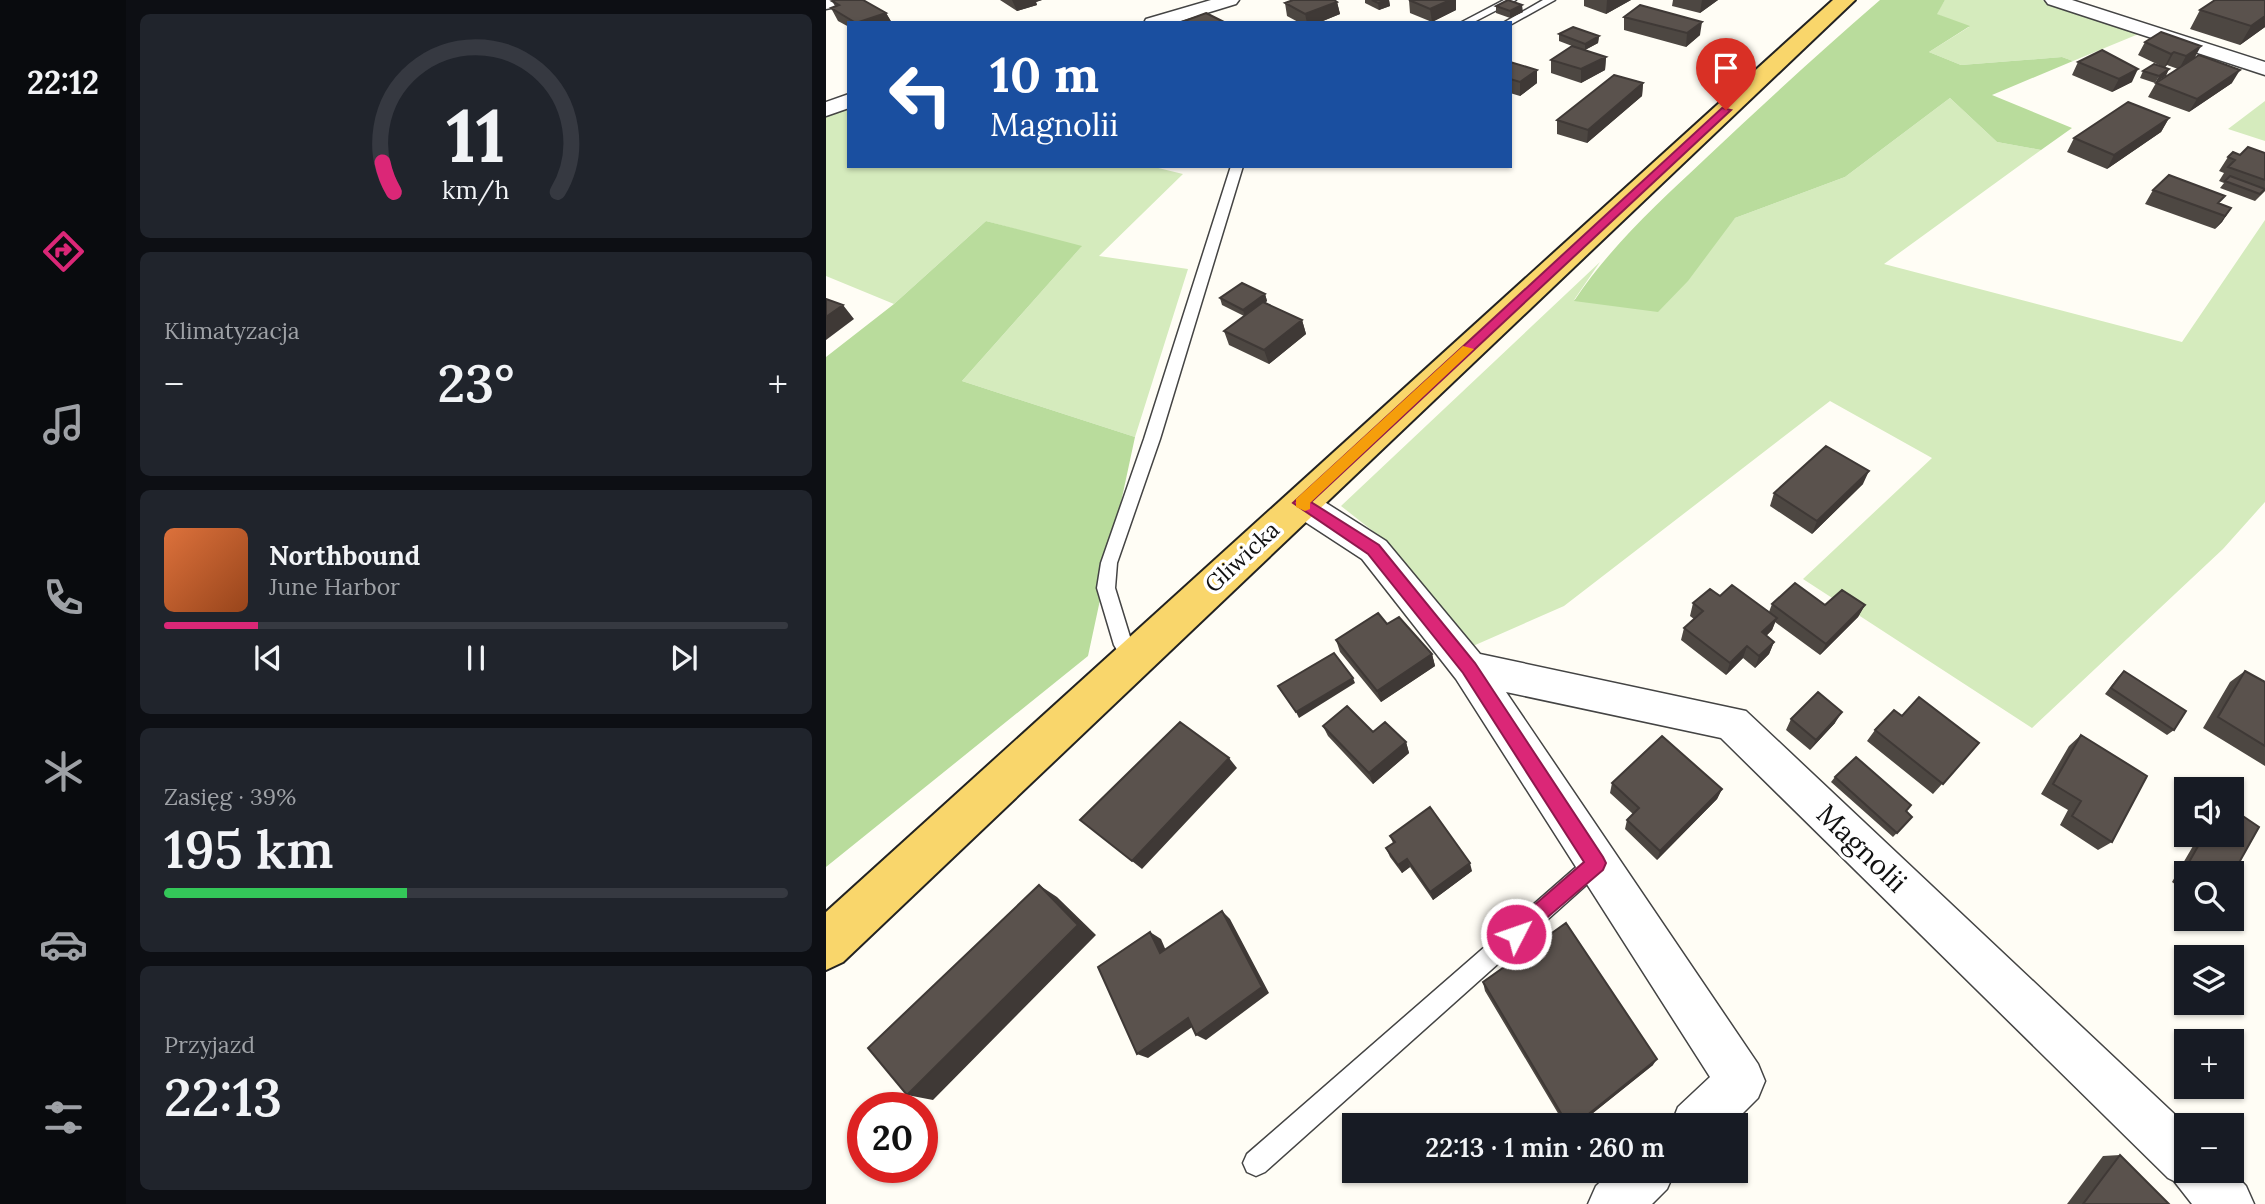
<!DOCTYPE html>
<html lang="pl">
<meta charset="utf-8">
<style>
:root{--surface:#171b24;--page:#20242c;--text:#f1f3f6;--muted:#9ea1a6;--line:#363941;--accent:#db2777}
body{margin:0;font-family:Lora,serif;background:var(--page);color:var(--text);height:100vh;display:flex;flex-direction:column;font-size:26px;white-space:nowrap}
*{box-sizing:border-box;margin:0}
p{font-size:23px;color:var(--muted)}
.icon{flex:none;width:38px;height:38px;fill:none;stroke:currentColor;stroke-width:2;stroke-linecap:round;stroke-linejoin:round}
.map{position:relative;flex:1;overflow:hidden}
.details{display:flex;flex-direction:column;gap:14px;padding:14px;background:#0d0f14;width:700px}
.details>*{flex:none}
.guide{position:absolute;left:21px;top:21px;width:665px;height:147px;border-radius:0px;box-shadow:0 2px 5px #0004;background:#1a4fa0;color:#fff;overflow:hidden}
.tools{position:absolute;left:1348px;top:777px;display:grid;gap:14px}
.tools a{display:grid;place-items:center;width:70px;height:70px;border-radius:0px;background:var(--surface);box-shadow:0 2px 5px #0004;font-size:35px}
.speed{position:absolute;left:21px;top:1092px;display:flex;gap:14px;font-size:35px;font-weight:700;text-align:center}
.speed>*{display:grid;place-content:center;width:91px;height:91px;border-radius:50%;background:var(--surface);box-shadow:0 2px 5px #0004;line-height:1}
.speed .limit{border:10px solid #d22;background:#fff;color:#111}
.pin{position:absolute;display:grid;place-items:center;width:60px;height:60px;color:#fff;margin:-72px -30px;border-radius:50% 50% 50% 0;rotate:-45deg;box-shadow:0 0 7px #0007}
.pin .icon{rotate:45deg}
.me{position:absolute;width:77px;margin:-38px;rotate:49deg;stroke-linejoin:round;filter:drop-shadow(0 0 5px #0008)}
.turn{display:flex;align-items:center;gap:24px;height:147px;padding:0 28px;font-size:32px}
.turn .icon{width:91px;height:91px;stroke-width:2.5}
.turn b{display:block;font-size:49px;line-height:60px}
.big{font-size:52px;font-weight:600;line-height:1.1}
.details .widget{flex:1;display:flex;flex-direction:column;justify-content:center;gap:10px;min-width:0;padding:0 24px;border-radius:10px;background:var(--page)}
.details .dial{align-items:center;gap:0}
.dial svg{height:182px;overflow:visible;fill:none;stroke:var(--line);stroke-width:7;stroke-linecap:round;text-anchor:middle}
.dial text{fill:var(--text);stroke:none}
.song{display:flex;align-items:center;gap:21px}
.cover{width:84px;height:84px;border-radius:10px;background:linear-gradient(135deg,hsl(20 70% 55%),hsl(20 70% 35%))}
.played{height:7px;border-radius:4px;background:linear-gradient(90deg,var(--accent) 15%,var(--line) 15%)}
.keys{display:flex;justify-content:space-around;direction:ltr}
.heat{display:flex;justify-content:space-between;align-items:center;font-size:38px;direction:ltr}
.charge{height:10px;border-radius:5px;background:linear-gradient(90deg,#34c759 39%,var(--line) 0)}
.trip{position:absolute;left:516px;top:1113px;width:406px;height:70px;border-radius:0px;background:var(--surface);box-shadow:0 2px 5px #0004;font-weight:600;line-height:70px;text-align:center}
main{display:flex;flex:1;min-height:0}
.tabs{display:flex;flex-direction:column;width:126px;justify-content:space-around;align-items:center;background:#090b0e;color:var(--muted)}
.tabs .icon{width:49px;height:49px}
.tabs .active{color:var(--accent)}
.tabs b{font-size:32px;color:var(--text)}
.map>svg:first-child{display:block}
.green{fill:#d5ebbd}
.forest{fill:#b9dc9c}
.lines{fill:none;stroke-linecap:round;stroke-linejoin:round}
.service-casing{stroke:#444;stroke-width:3}
.minor-casing{stroke:#444;stroke-width:3}
.primary-casing{stroke:#222;stroke-width:4}
.service{fill:#fff;fill-rule:evenodd}
.minor{fill:#fff;fill-rule:evenodd}
.primary{fill:#f9d66b;fill-rule:evenodd}
.wall{fill:#4d4742}
.shaded-wall{fill:#3f3936}
.building{fill:#5a524d;stroke:#3f3936;stroke-width:2}
.route{fill:#db2777;stroke:#8e194d;stroke-width:2}
.slow{fill:#f59e0b}
.labels{text-anchor:middle;stroke-width:7;stroke-linejoin:round;paint-order:stroke}
.street-label{font-size:23px;fill:#111;stroke:#fff}
.near-street-label{font-size:28px;fill:#111;stroke:#fff}
</style>
<main>
<nav class="tabs">
<b>22:12</b>
<svg class="icon active" aria-label="directions" viewBox="0 0 24 24"><path d="M12 3l9 9-9 9-9-9zM9 14v-3h6M13 9l2 2-2 2"/></svg>
<svg class="icon" aria-label="music" viewBox="0 0 24 24"><path d="M9 18V5l10-2v13"/><circle cx="6" cy="18" r="3"/><circle cx="16" cy="16" r="3"/></svg>
<svg class="icon" aria-label="phone" viewBox="0 0 24 24"><path d="M5 4h4l2 5-3 2q2 4 5 5l2-3 5 2v4C11 20 4 13 5 4z"/></svg>
<svg class="icon" aria-label="climate" viewBox="0 0 24 24"><path d="M12 3v18M4 7l16 10M4 17L20 7"/></svg>
<svg class="icon" aria-label="car" viewBox="0 0 24 24"><path d="M5 17H2v-5l4-1 3-4h7l3 4 3 1v5h-3M9 17h6M6 11h13"/><circle cx="7" cy="17" r="2"/><circle cx="17" cy="17" r="2"/></svg>
<svg class="icon" aria-label="filters" viewBox="0 0 24 24"><path d="M4 7h16M4 17h16"/><circle cx="9" cy="7" r="2"/><circle cx="15" cy="17" r="2"/></svg>
</nav>
<section class="details">
<div class="widget dial"><svg viewBox="0 0 100 80">
<path d="M14 69A42 42 0 1 1 86 69"/>
<path d="M14 69A42 42 0 0 1 9 56" stroke="#db2777"/>
<text x="50" y="56" font-size="32" font-weight="700">11</text>
<text x="50" y="72" font-size="11">km/h</text>
</svg></div>
<div class="widget"><p>Klimatyzacja</p>
<div class="heat"><a>−</a><b class="big">23°</b><a>+</a></div>
</div>
<div class="widget">
<div class="song"><i class="cover"></i><div><b>Northbound</b><p>June Harbor</p></div></div>
<div class="played"></div>
<div class="keys"><svg class="icon" aria-label="previous" viewBox="0 0 24 24"><path d="M18 5L8 12l10 7zM5 5v14"/></svg><svg class="icon" aria-label="pause" viewBox="0 0 24 24"><path d="M8 5v14M16 5v14"/></svg><svg class="icon" aria-label="next" viewBox="0 0 24 24"><path d="M6 5l10 7-10 7zM19 5v14"/></svg></div>
</div>
<div class="widget"><p>Zasięg · 39%</p><b class="big">195 km</b><div class="charge"></div></div>
<div class="widget"><p>Przyjazd</p><b class="big">22:13</b></div>
</section>
<div class="map">
<svg width="1439" height="1204" viewBox="0 0 1439 1204">
<rect width="100%" height="100%" fill="#fffdf5"/>
<path class="green" d="M1119,0H1216L1315,33L1247,61L1236,57L1135,65L1103,52L1143,27L1110,14Z
M1124,98L1171,142L1215,150L1058,264L1356,342L1439,220V502L1397,549L1206,728L977,579L1106,458L1004,401L738,606L647,646L557,539L515,506L774,262L748,300L909,218L1019,177Z
M1439,101V141L1402,129Z
M23,106V166H324L357,174L273,256L362,269L309,437L136,381L255,247L160,221L68,304L0,276V113Z"/>
<path class="forest" d="M1054,0H1119L1111,14L1144,26L1103,52L1135,65L1236,57L1247,61L1166,95L1246,128L1215,150L1171,142L1124,98L1019,177L909,218L862,281L832,312L748,301C784,247 831,204 879,159C936,105 994,52 1054,0Z
M160,221L256,246L136,381L309,437L262,656L0,867V357L68,304Z"/>
<g class="lines">
<g class="service-casing">
<path id="service" d="M678,0H690L646,23H634Z
M717,0H729L684,25L677,23Z
M405,166H417L334,439L291,563L289,588L305,640L320,655L317,661L311,663L291,650L288,645L271,588L275,563L318,439Z
M770,852L777,856L781,863L777,870L439,1172L430,1176L421,1172L417,1163L421,1154L763,856Z"/>
</g>
<g class="minor-casing">
<path id="minor" d="M0,0H28L25,4L0,9Z
M385,0H413L410,4L348,23H318L320,19Z
M1219,0H1246L1439,62V75L1222,4Z
M23,94V108L0,116V102Z
M475,491L486,494L560,541L654,654L920,711L1360,1125V1171L1405,1170L1420,1186L1428,1204H1366L1348,1181L1342,1178L895,738L680,692L932,1064L939,1081L932,1098L905,1125H845L852,1107L884,1077L630,679L536,559L464,512L459,503L464,494Z
M786,1171H849L841,1189L826,1204H762L770,1186Z"/>
</g>
<g class="primary-casing">
<path id="primary" d="M1007,0H1029L17,962L0,970V912Z"/>
</g>
<use href="#service" class="service"/>
<use href="#minor" class="minor"/>
<use href="#primary" class="primary"/>
</g>
<path class="wall" d="M174,0H216L210,2L211,5L191,11Z
M539,0H563L564,6L553,10L539,3Z
M583,0L630,10L606,22L584,13Z
M758,0H805L780,14L758,6Z
M847,0H892L874,13L846,6Z
M1439,0V27L1414,45L1364,29L1374,10Z
M6,1L60,13L66,23H23V27L12,21L5,8L9,6Z
M511,2L514,14L492,23H474L461,16L459,3Z
M670,6L697,12L684,18L670,13Z
M798,17L874,35L860,47L798,30Z
M733,34L773,36L772,43L759,50L780,57L779,70L755,83L725,73V60L754,49L733,41Z
M1319,42L1368,58L1406,83L1363,112L1322,97L1330,83L1352,69L1341,65L1338,68L1329,83L1314,78L1317,71L1337,67L1312,55Z
M684,62L711,83L694,96L684,93Z
M1252,62L1306,82L1286,92L1246,75Z
M817,83L816,96L761,143L731,134V120Z
M1343,118L1335,132L1281,169L1241,152L1248,138Z
M1439,153V191L1429,201L1394,188L1398,183L1393,181L1398,173L1393,171L1402,157L1414,155Z
M1327,190L1393,204L1405,208L1396,222L1389,229L1319,204Z
M439,294L441,301L439,303L476,320L480,334L443,364L403,345L398,331L418,316L396,305L394,298Z
M1037,484L986,534L944,506L948,493Z
M894,596L943,612L946,604L1039,605L1032,617L994,655L949,622L946,630L940,636L948,642L943,654L929,668L917,658L900,675L855,640L858,628L868,619L864,616L867,603Z
M561,624L606,654L609,666L555,702L514,652L510,640Z
M1298,671L1348,730L1341,735L1279,694L1292,677Z
M1419,671L1439,682V766L1377,728L1404,682Z
M1076,716L1153,743L1107,794L1041,741L1049,730Z
M965,719L1009,723L984,750L960,730Z
M497,726L547,732L580,742L583,753L547,784L502,736Z
M1255,735L1286,842L1272,850L1234,825L1242,810L1215,794L1243,746Z
M1009,777L1080,811L1086,817L1067,837L1005,782Z
M786,783L896,789L891,799L831,860L799,829L801,820L807,814L784,793Z
M1371,835H1405L1360,873V892L1346,882L1367,846L1365,844Z
M564,836L646,871L607,900L584,867L576,873L564,857L560,848L567,843Z
M657,982L827,1065L752,1125H739L659,991Z
M1294,1155L1343,1204H1241L1277,1156Z"/>
<path class="shaded-wall" d="M186,0H216L210,2L211,5L191,11Z
M561,0H563L564,6L553,10L552,3Z
M619,0H630V10L606,22L604,9Z
M781,0H805L780,14Z
M876,0H892L874,13Z
M511,2L514,14L492,23H481L479,14Z
M696,5L697,12L684,18V11Z
M60,13L66,23H32Z
M1439,16V27L1414,45L1425,26Z
M876,22L874,35L860,47L861,33Z
M773,36L772,43L759,50V44Z
M1375,46L1368,59L1353,69L1360,56Z
M1348,52L1341,65L1338,68L1345,54Z
M780,57L779,70L755,83V69Z
M1312,69L1306,82L1286,92L1293,79Z
M1343,69L1340,76L1329,83L1333,76Z
M711,70V83L694,96V82Z
M1414,70L1406,83L1363,112L1371,99Z
M817,83L816,96L761,143L762,130Z
M1343,118L1335,132L1281,169L1288,155Z
M1405,208L1396,222L1389,229L1399,216Z
M439,294L441,301L419,317L417,310Z
M17,305L28,319L0,340V317Z
M476,320L480,334L443,364L438,350Z
M1043,471L1037,484L986,534L991,521Z
M1039,605L1032,617L994,655L1000,644Z
M951,618L946,630L932,644L936,632Z
M948,642L943,654L929,668L933,656Z
M921,646L917,658L900,675L904,663Z
M606,654L609,666L555,702L551,691Z
M527,678L529,683L473,718L470,712Z
M1016,712L1009,723L984,750L990,740Z
M580,742L583,753L547,784L543,773Z
M403,758L411,768L316,869L306,861Z
M896,789L891,799L831,860L834,851Z
M581,859L584,867L576,873L572,865Z
M644,863L646,871L607,900L604,892Z
M213,885L231,897L270,935L107,1100L81,1095Z
M396,911L404,919L443,993L380,1040L370,1035Z
M324,932L335,939L344,960L334,953Z
M362,1018L372,1023L322,1058L311,1054Z
M831,1059L827,1065L752,1125H749Z"/>
<path class="building" d="M10,0H37L60,13L30,23L5,8L13,5L6,1Z
M467,0H508L511,2L479,14L459,3Z
M546,0H561L552,3Z
M583,0H624L604,9Z
M682,0L696,5L684,11L670,6Z
M1389,0H1439V16L1425,26L1374,10Z
M814,5L876,22L861,33L798,17Z
M380,13L400,23H353Z
M747,27L773,36L759,44L733,34Z
M1335,32L1375,46L1360,56L1348,52L1345,54L1319,42Z
M746,46L780,57L755,69L725,60Z
M1276,50L1312,69L1293,79L1252,62Z
M1373,55L1414,70L1371,99L1330,83Z
M684,62L711,70L694,82L684,79Z
M1328,64L1343,69L1333,76L1317,71Z
M788,75L817,83L762,130L731,120Z
M1302,102L1343,118L1288,155L1248,138Z
M1422,147L1439,153V180L1402,167L1409,160L1402,157L1407,152L1414,155Z
M1343,175L1399,196L1392,203L1405,208L1399,216L1327,190Z
M1404,176L1439,189L1434,194L1399,181Z
M416,283L439,294L417,310L394,298Z
M0,299L17,305L0,317Z
M437,302L476,320L438,350L398,331Z
M1000,446L1043,471L991,521L948,493Z
M969,583L999,605L1016,590L1039,605L1000,644L946,604Z
M906,585L951,618L936,632L948,642L933,656L921,646L904,663L858,628L877,611L867,603L884,589L894,596Z
M552,613L561,624L573,617L606,654L551,691L510,640Z
M508,653L527,678L470,712L452,686Z
M1298,671L1360,711L1348,730L1285,688Z
M1419,671L1439,682V746L1392,717Z
M992,692L1016,712L990,740L965,719Z
M1093,697L1153,743L1117,784L1049,730L1068,710L1076,716Z
M521,706L547,732L559,722L580,742L543,773L497,726Z
M354,722L403,758L306,861L254,820Z
M1255,735L1321,776L1286,842L1246,816L1255,801L1227,784Z
M836,736L896,789L834,851L801,820L813,808L786,783Z
M1030,757L1085,805L1080,811L1086,817L1071,833L1009,777Z
M604,807L644,863L604,892L581,859L572,865L560,848L569,842L564,836Z
M1405,808L1433,827L1405,877V873H1360V882L1354,878L1375,841L1373,840L1376,835H1405Z
M213,885L252,925L81,1095L42,1048Z
M396,911L436,987L370,1035L362,1018L311,1054L272,967L324,932L334,953Z
M740,923L831,1059L749,1125H742L657,982Z
M1294,1155L1343,1204H1257Z"/>
<path class="route" d="M896,108L905,110L485,502L553,545L649,663L777,857L780,863L777,870L690,944L683,941L680,934L683,927L758,862L637,673L542,554L467,503Z"/>
<path class="slow" d="M637,346L648,349L484,503V509L479,511L470,507V499Z"/>
<g class="labels">
<g class="street-label">
<text transform="translate(416 557) rotate(-43)" y="8">Gliwicka</text>
</g>
<g class="near-street-label">
<text transform="translate(1036 848) rotate(44)" y="10">Magnolii</text>
</g>
</g>
</svg>
<div class="tools">
<a><svg class="icon" aria-label="sound" viewBox="0 0 24 24"><path d="M4 9h4l5-4v14l-5-4H4zM17 9q2 3 0 6"/></svg></a>
<a><svg class="icon" aria-label="search" viewBox="0 0 24 24"><circle cx="10" cy="10" r="6"/><path d="M15 15l6 6"/></svg></a>
<a><svg class="icon" aria-label="layers" viewBox="0 0 24 24"><path d="M12 4l9 5-9 5-9-5zM3 14l9 5 9-5"/></svg></a>
<a>+</a>
<a>−</a>
</div>
<div class="speed"><div class="limit">20</div></div>
<div class="pin" style="left:900px;top:110px;background:#d93025"><svg class="icon" aria-label="arrive" viewBox="0 0 24 24"><path d="M6 21V4h12l-3 4 3 4H6"/></svg></div>
<svg class="me" style="left:690px;top:934px" viewBox="-20 -20 40 40"><circle r="17" fill="#db2777" stroke="#fff" stroke-width="3"/><path d="M0-11L8 9 0 5-8 9z" fill="#fff"/></svg>
<div class="trip">22:13 · 1 min · 260 m</div>
<div class="guide">
<div class="turn"><svg class="icon" aria-label="left" viewBox="0 0 24 24"><path d="M17 20v-9H6M10 6l-5 5 5 5"/></svg><div><b>10 m</b>Magnolii</div></div>
</div>
</div>
</main>
